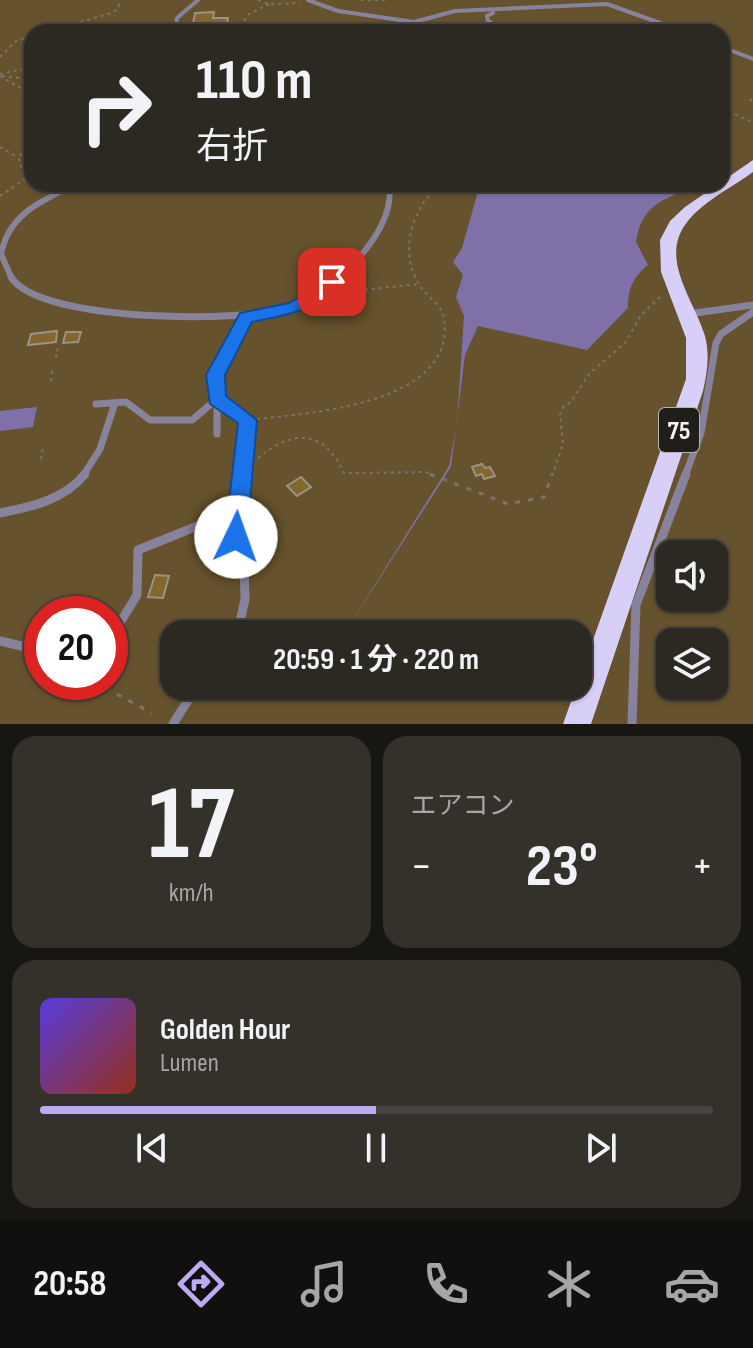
<!DOCTYPE html>
<html lang="ja">
<meta charset="utf-8">
<style>
:root{--surface:#2c2822;--page:#34302a;--text:#f1f3f6;--muted:#a6a6a5;--line:#484440;--accent:#bcaaf5}
body{margin:0;font-family:"Sofia Sans Condensed","Noto Sans JP",sans-serif;background:var(--page);color:var(--text);height:100vh;display:flex;flex-direction:column;font-size:30px;white-space:nowrap}
*{box-sizing:border-box;margin:0}
p{font-size:26px;color:var(--muted)}
.icon{flex:none;width:44px;height:44px;fill:none;stroke:currentColor;stroke-width:2;stroke-linecap:round;stroke-linejoin:round}
.map{position:relative;height:724px;overflow:hidden}
.sheet{display:flex;flex-direction:column;gap:12px;padding:12px;background:#181613;flex:1}
.sheet>*{flex:none}
.banner{position:absolute;left:24px;top:24px;width:706px;height:168px;border-radius:24px;box-shadow:0 2px 6px #0004,0 0 0 2px var(--line);background:#2c2822;color:var(--text);overflow:hidden}
.fabs{position:absolute;left:656px;top:540px;display:grid;gap:16px}
.fabs a{display:grid;place-items:center;width:72px;height:72px;border-radius:16px;background:var(--surface);box-shadow:0 2px 6px #0004,0 0 0 2px var(--line);font-size:40px}
.speed{position:absolute;left:24px;top:596px;display:flex;gap:16px;font-size:40px;font-weight:700;text-align:center}
.speed>*{display:grid;place-content:center;width:104px;height:104px;border-radius:50%;background:var(--surface);box-shadow:0 2px 6px #0004,0 0 0 2px var(--line);line-height:1}
.speed .limit{border:12px solid #d22;background:#fff;color:#111}
.pin{position:absolute;display:grid;place-items:center;width:68px;height:68px;color:#fff;margin:-34px;border-radius:16px;box-shadow:0 4px 12px #0006}
.me{position:absolute;width:88px;margin:-44px;rotate:3deg;stroke-linejoin:round;filter:drop-shadow(0 0 6px #0008)}
.turn{display:flex;align-items:center;gap:28px;height:168px;padding:0 40px;font-size:36px}
.turn .icon{width:104px;height:104px;stroke-width:2.5}
.turn b{display:block;font-size:56px;line-height:68px}
.big{font-size:60px;font-weight:700;line-height:1.1}
.sheet .tile{flex:1;display:flex;flex-direction:column;justify-content:center;gap:12px;min-width:0;padding:0 28px;border-radius:24px;background:var(--page)}
.sheet .dial{align-items:center;gap:0}
.dial b{font-size:104px;line-height:1}
.song{display:flex;align-items:center;gap:24px}
.cover{width:96px;height:96px;border-radius:12px;background:linear-gradient(135deg,hsl(250 70% 55%),hsl(10 70% 35%))}
.played{height:8px;border-radius:4px;background:linear-gradient(90deg,var(--accent) 50%,var(--line) 50%)}
.keys{display:flex;justify-content:space-around;direction:ltr}
.heat{display:flex;justify-content:space-between;align-items:center;font-size:44px;direction:ltr}
.sheet .tiles{flex:1;display:grid;gap:12px;grid-template-columns:1fr 1fr}
.tile:last-child{grid-column:span 2}
.trip{position:absolute;left:160px;top:620px;width:432px;height:80px;border-radius:24px;background:var(--surface);box-shadow:0 2px 6px #0004,0 0 0 2px var(--line);font-weight:700;line-height:80px;text-align:center}
.tab-bar{display:flex;height:128px;justify-content:space-around;align-items:center;background:#12100e;color:var(--muted)}
.tab-bar .icon{width:56px;height:56px}
.tab-bar .active{color:var(--accent)}
.tab-bar b{font-size:36px;color:var(--text)}
.map>svg:first-child{display:block}
.green{fill:#66522c;fill-rule:evenodd}
.water{fill:#7f71a8}
.building{fill:#83672c;stroke:#999388;stroke-width:2}
.lines{fill:none;stroke-linecap:round;stroke-linejoin:round}
.path-far1{stroke:#79756d;stroke-width:2;stroke-dasharray:3 4;stroke-linecap:butt}
.path{stroke:#79756d;stroke-width:3;stroke-dasharray:5 8;stroke-linecap:butt}
.service-far3{stroke:#88839c;stroke-width:4}
.service-far2{stroke:#88839c;stroke-width:6}
.service-far1{stroke:#88839c;stroke-width:7}
.service{stroke:#88839c;stroke-width:9}
.primary{fill:#d8cff8;fill-rule:evenodd}
.route{fill:#1a73e8;stroke:#114b97;stroke-width:2}
.labels{text-anchor:middle;stroke-width:8;stroke-linejoin:round;paint-order:stroke}
.shield{fill:#201e1a;stroke:#b6b4ae;stroke-width:2}
.shield-label{font-size:26px;font-weight:bold;fill:#f7f4ee}
</style>
<div class="map">
<svg width="753" height="724" viewBox="0 0 753 724">
<rect width="100%" height="100%" fill="#3b362d"/>
<path class="green" d="M0,0H753V724H0ZM32,32H722V184H32ZM670,554H714V598H670ZM42,614H110V682H42ZM174,634H578V686H174ZM670,642H714V686H670Z"/>
<path class="water" d="M480,184H700C668,199 642,201 636,242L648,265C633,277 628,288 628,308L587,350L478,326L465,355L451,467L344,634L449,466L457,422L464,316L456,297L463,275L453,262L462,248Z
M37,407L33,427L0,431V411Z"/>
<path class="building" d="M214,12L213,18H228L226,32L192,29L195,13Z
M57,331L56,342L28,345L31,334Z
M66,332H81L78,342L63,343Z
M482,464L485,468L490,467L495,476L484,479L482,474L476,476L472,467Z
M301,477L311,487L297,496L287,486Z
M155,575L169,576L163,598L148,597Z"/>
<g class="lines">
<path class="path-far1" d="M258,0L269,4L300,3
M361,0H385
M269,4L247,15L244,21L248,29L277,32
M47,32L111,13L118,9L120,0
M0,57L16,41L32,36
M0,74L32,67
M0,76L32,95
M2,76L32,79
M750,99L753,103
M722,109L753,122
M0,147L17,157
M22,161L32,165
M0,196L25,179L18,156L32,149
M337,293L418,284
M56,358L58,347
M51,381L52,370
M257,419C311,413 457,404 444,318C441,303 426,297 419,284C398,251 413,207 440,184
M258,458C292,430 323,428 344,473L426,472L435,476
M41,459L43,447
M552,476L563,444L560,414L564,406L571,402L589,374L625,343L641,315L663,294"/>
<path class="path" d="M430,474L508,504L544,497L552,474
M94,682L152,713"/>
<path class="service-far3" d="M308,0L338,11L414,22L455,11L607,4L685,32
M493,13L487,16L488,21L506,32
M176,32L177,18L198,0
M722,47L753,59"/>
<path class="service-far2" d="M12,279L1,254C9,213 42,201 76,184
M338,279C363,256 395,220 389,184"/>
<path class="service-far1" d="M11,277C39,323 246,323 295,307C312,301 327,289 341,277
M688,314L753,305
M217,399V434
M96,404L126,402L150,420H192L217,399
M83,476L100,449L115,403
M242,476L248,420L217,399L215,375L246,317
M685,476L701,433L716,343L721,334L753,312"/>
<path class="service" d="M0,513C31,507 64,500 85,474
M232,634L240,622L245,599L244,564L236,537L242,474
M110,639L137,595L138,550L237,510
M0,641L42,651
M173,724L197,686
M632,724L636,605L686,474"/>
<path class="primary" d="M753,160V172C731,188 700,203 685,225C660,260 695,302 705,336C710,355 707,373 703,391L591,724H563L686,379V338L661,272L660,240L670,221L685,207Z"/>
</g>
<path class="route" d="M332,277L340,282C318,311 286,315 252,322L225,375L226,396L257,420L247,537L243,544L236,547L228,544L225,537L238,423L210,404L206,375L240,313L289,303Z"/>
<g class="labels">
<rect class="shield" x="659" y="408" width="40" height="44" rx="6"/>
<g class="shield-label">
<text x="679" y="439">75</text>
</g>
</g>
</svg>
<div class="fabs">
<a><svg class="icon" aria-label="sound" viewBox="0 0 24 24"><path d="M4 9h4l5-4v14l-5-4H4zM17 9q2 3 0 6"/></svg></a>
<a><svg class="icon" aria-label="layers" viewBox="0 0 24 24"><path d="M12 4l9 5-9 5-9-5zM3 14l9 5 9-5"/></svg></a>
</div>
<div class="speed"><div class="limit">20</div></div>
<div class="pin" style="left:332px;top:282px;background:#d93025"><svg class="icon" aria-label="arrive" viewBox="0 0 24 24"><path d="M6 21V4h12l-3 4 3 4H6"/></svg></div>
<svg class="me" style="left:236px;top:537px" viewBox="-20 -20 40 40"><circle r="19" fill="#fff"/><path d="M0-13L10 11 0 6-10 11z" fill="#1a73e8"/></svg>
<div class="trip">20:59 · 1 分 · 220 m</div>
<div class="banner">
<div class="turn"><svg class="icon" aria-label="right" viewBox="0 0 24 24"><path d="M7 20v-9h11M14 6l5 5-5 5"/></svg><div><b>110 m</b>右折</div></div>
</div>
</div>
<section class="sheet">
<div class="tiles">
<div class="tile dial"><b>17</b><p>km/h</p></div>
<div class="tile"><p>エアコン</p>
<div class="heat"><a>−</a><b class="big">23°</b><a>+</a></div>
</div>
<div class="tile">
<div class="song"><i class="cover"></i><div><b>Golden Hour</b><p>Lumen</p></div></div>
<div class="played"></div>
<div class="keys"><svg class="icon" aria-label="previous" viewBox="0 0 24 24"><path d="M18 5L8 12l10 7zM5 5v14"/></svg><svg class="icon" aria-label="pause" viewBox="0 0 24 24"><path d="M8 5v14M16 5v14"/></svg><svg class="icon" aria-label="next" viewBox="0 0 24 24"><path d="M6 5l10 7-10 7zM19 5v14"/></svg></div>
</div>
</div>
</section>
<nav class="tab-bar">
<b>20:58</b>
<svg class="icon active" aria-label="directions" viewBox="0 0 24 24"><path d="M12 3l9 9-9 9-9-9zM9 14v-3h6M13 9l2 2-2 2"/></svg>
<svg class="icon" aria-label="music" viewBox="0 0 24 24"><path d="M9 18V5l10-2v13"/><circle cx="6" cy="18" r="3"/><circle cx="16" cy="16" r="3"/></svg>
<svg class="icon" aria-label="phone" viewBox="0 0 24 24"><path d="M5 4h4l2 5-3 2q2 4 5 5l2-3 5 2v4C11 20 4 13 5 4z"/></svg>
<svg class="icon" aria-label="climate" viewBox="0 0 24 24"><path d="M12 3v18M4 7l16 10M4 17L20 7"/></svg>
<svg class="icon" aria-label="car" viewBox="0 0 24 24"><path d="M5 17H2v-5l4-1 3-4h7l3 4 3 1v5h-3M9 17h6M6 11h13"/><circle cx="7" cy="17" r="2"/><circle cx="17" cy="17" r="2"/></svg>
</nav>
